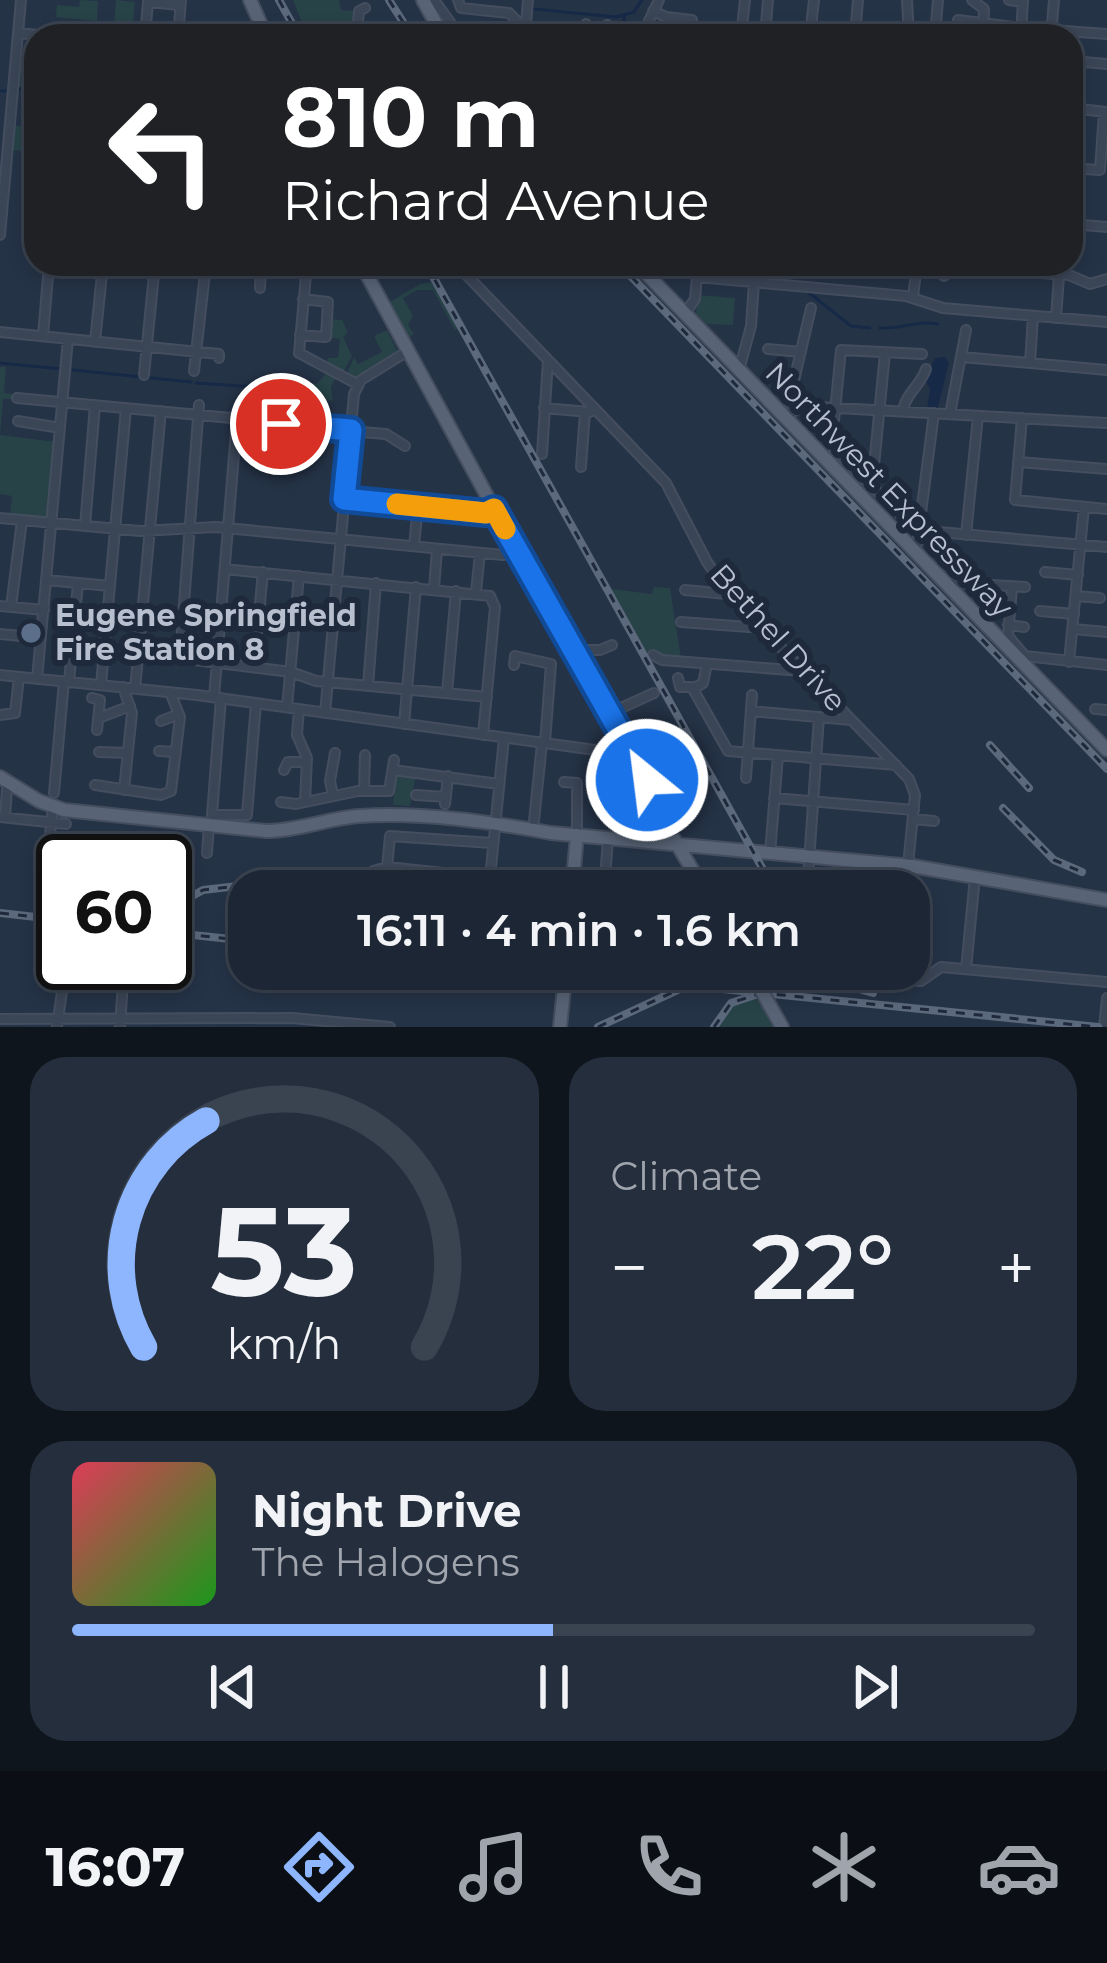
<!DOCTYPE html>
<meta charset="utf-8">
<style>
:root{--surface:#1c2635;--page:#252e3d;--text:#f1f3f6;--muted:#a0a5ad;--line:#3a4350;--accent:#8db6ff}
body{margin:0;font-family:Montserrat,sans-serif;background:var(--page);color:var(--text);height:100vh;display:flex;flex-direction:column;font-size:45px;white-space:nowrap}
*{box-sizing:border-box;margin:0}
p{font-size:39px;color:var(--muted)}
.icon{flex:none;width:66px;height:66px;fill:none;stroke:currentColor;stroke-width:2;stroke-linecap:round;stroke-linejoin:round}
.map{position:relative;height:1027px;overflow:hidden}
.drawer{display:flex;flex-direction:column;gap:30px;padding:30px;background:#0f151d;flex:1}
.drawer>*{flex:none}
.banner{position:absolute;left:24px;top:24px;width:1059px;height:252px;border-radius:36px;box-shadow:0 6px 18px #0003,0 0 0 3px var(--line);background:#202124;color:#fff;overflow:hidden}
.speed{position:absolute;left:36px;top:834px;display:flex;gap:24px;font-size:60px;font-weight:700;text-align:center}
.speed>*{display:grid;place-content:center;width:156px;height:156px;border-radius:50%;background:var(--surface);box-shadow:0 6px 18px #0003,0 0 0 3px var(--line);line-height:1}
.speed .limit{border:6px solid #111;border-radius:18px;background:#fff;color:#111}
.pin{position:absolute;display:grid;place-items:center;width:102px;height:102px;color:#fff;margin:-51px;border:6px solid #fff;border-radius:50%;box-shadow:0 3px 12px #0007}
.me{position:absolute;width:132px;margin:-66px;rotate:331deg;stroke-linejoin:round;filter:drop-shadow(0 0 9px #0008)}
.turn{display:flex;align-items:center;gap:42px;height:252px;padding:0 60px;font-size:54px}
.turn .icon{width:156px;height:156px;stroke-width:2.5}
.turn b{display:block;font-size:84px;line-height:102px}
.big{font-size:90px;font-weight:600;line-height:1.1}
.drawer .tile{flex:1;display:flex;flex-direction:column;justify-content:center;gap:18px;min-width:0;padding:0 42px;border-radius:36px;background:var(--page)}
.drawer .dial{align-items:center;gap:0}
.dial svg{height:312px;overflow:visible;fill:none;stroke:var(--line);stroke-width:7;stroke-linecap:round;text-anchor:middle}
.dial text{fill:var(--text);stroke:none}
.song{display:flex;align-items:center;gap:36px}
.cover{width:144px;height:144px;border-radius:18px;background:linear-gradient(135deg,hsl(350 70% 55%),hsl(120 70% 35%))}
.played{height:12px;border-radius:6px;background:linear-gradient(90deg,var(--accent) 50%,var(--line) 50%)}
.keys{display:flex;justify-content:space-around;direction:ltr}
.heat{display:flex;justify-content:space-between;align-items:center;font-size:66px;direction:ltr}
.drawer .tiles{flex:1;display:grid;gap:30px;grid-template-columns:1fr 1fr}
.tile:last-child{grid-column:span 2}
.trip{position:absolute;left:228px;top:870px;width:702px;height:120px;border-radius:36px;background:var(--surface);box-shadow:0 6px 18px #0003,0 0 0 3px var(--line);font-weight:600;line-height:120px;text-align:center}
.menu{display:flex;height:192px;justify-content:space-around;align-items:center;background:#0b0f15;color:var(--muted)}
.menu .icon{width:84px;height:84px}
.menu .current{color:var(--accent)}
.menu b{font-size:54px;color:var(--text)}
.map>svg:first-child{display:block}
.green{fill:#274348}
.water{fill:#162947}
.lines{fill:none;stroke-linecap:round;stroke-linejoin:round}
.stream{stroke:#162947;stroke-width:3}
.minor-casing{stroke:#444e5f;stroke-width:12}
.major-casing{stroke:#444e5f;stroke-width:16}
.minor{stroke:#3a4556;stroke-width:8}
.major{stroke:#586476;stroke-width:12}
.rail-casing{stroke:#5c697d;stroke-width:8}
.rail{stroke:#1e2a3c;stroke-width:3;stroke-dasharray:9;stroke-linecap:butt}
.major-bridge-casing{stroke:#444e5f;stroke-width:16;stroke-linecap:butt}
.major-bridge{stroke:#586476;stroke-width:12}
.route-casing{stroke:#114b97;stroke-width:30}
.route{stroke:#1a73e8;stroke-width:21}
.slow{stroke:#f59e0b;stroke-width:21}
.service-dot{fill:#5c6f8a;stroke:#1e2a3c;stroke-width:4.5}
.labels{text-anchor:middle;stroke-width:12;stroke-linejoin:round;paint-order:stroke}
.street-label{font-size:30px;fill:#b8c0cf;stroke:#1e2a3c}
.poi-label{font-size:30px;font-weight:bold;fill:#b8c0cf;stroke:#1e2a3c;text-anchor:start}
</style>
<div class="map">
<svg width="1107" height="1027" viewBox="0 0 1107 1027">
<rect width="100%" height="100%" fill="#253347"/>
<path class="green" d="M80,0L98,1L97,21L56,17L57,5L79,7Z
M116,0L135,2L132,36H113Z
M293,0H339L341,10L355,11L354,30L302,23Z
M19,52L36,54V152L10,150L12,126H23L26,92L16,91Z
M433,282L459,329L455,330L433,290H417L403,298L413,316L408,325L414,334L407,338L388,303L420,284Z
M698,295L735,298L733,325L707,324L696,314Z
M330,319L342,320L348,332L343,337L352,356L343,373L327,364L328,358H338L340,339L328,337Z
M387,330L398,353L357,381L346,376L354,357L358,364L382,352L374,336Z
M0,367H6L4,393L13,394L12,399H3L0,435L56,442L49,520L10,516L12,496L0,494Z
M327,372L336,377L331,387L333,401L289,397L300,376L305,382L317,384Z
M654,587L670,588L681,658L647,654L611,589L652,594Z
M695,766L705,784L669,804L655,779L677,767L681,774Z
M396,773L416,775L410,806L393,805Z
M756,996L773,1027H716L729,1006Z"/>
<path class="water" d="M935,358L945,357L949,363L937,411L927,409L930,389L925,379Z"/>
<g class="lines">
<path class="stream" d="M534,9L616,17L634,12L642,0
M624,17V36
M0,91H9
M18,91L36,75
M808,292L851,326L870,328
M880,328C901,329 918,320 938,324
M0,363L62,369
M73,370L191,382
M196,383L255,387L259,391L258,405"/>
<g class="minor-casing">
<path id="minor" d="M434,0L460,36
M458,0L461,8L509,13L522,26L560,36
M907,0L909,36
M972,0L984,9L983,36
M1009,0L1023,2
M653,11L666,17L692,20
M958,20L1021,28
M645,29L659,0
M1051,30L1107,34
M18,33L48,36
M145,36L148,2L180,5
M178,36L181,0
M357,36L359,11L365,8
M525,36L528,0
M585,36L586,24
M605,36L607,25
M741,36L745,0
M765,36L768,0
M810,36L814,0
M855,36L858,0
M886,36V34
M935,36L938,0
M1021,36L1023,0
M1051,36L1054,0
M1071,61L1107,64
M1071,108L1106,112
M33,166L36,167
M1085,169L1100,170L1104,112
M1071,224L1107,227
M0,235L21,0
M238,264L306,271
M307,264L299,353L357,384
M456,264L666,483L707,562L729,594L909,779L915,795L908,865
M944,276L953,267L1069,275L1090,284L1107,279
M697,277L906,296L943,308L1107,322
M260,288L261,266
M913,297L917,264
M686,312L695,299L698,264
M1056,318L1059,276
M0,332L219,354V358
M300,335L326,337L328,302L303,299
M43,336L49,264
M95,342L103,264
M768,349L801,352
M922,354L841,350L832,441L834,449L916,530L1107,547
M962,357L1107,370
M741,363L751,326L754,282
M1030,363L1033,316
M194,371L206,264
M144,375L155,264
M17,398L253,420
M278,400L276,425L386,434L405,446
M544,408L590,412
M793,410L789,402L811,308
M903,411C905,394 921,385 926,369
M950,414L966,330
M786,417L801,406L1107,423
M1022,418L1015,500L1107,509
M18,421L60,428
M542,454L548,360
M1018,462L1107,469
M581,467L585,412
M872,486L885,353
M344,499L486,513L494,509
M0,518L140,531L216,527L503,555L518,553
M85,526L95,405
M966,535L978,416
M917,544L934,413
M414,546L418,506
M225,569L490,596L495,607L483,735
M1045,572L1078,575
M46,580L110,586
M954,583L1025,587
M1012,588L1008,636L1025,656L1107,665
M434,589L437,549
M685,590L727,594
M476,592L480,553
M1076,596L1100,598
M0,606L44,610
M11,607L22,520
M1040,611L1074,614
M681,622L762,628
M1008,625L1024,627
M1073,629L1107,632
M0,634L21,636
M572,650H600L612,645
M138,653L291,672L316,681L487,697
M653,655L662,660L802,671
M180,657L199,405
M1069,662L1084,507
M707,664L703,683L693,689L728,751L896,765
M514,665L515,656L551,664L545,743
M254,666L263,572
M0,675L197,695L617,753L625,750
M678,678L680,687H693
M37,679L68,339
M69,682L78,583
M101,685L126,408
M368,686L376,583
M123,687L132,713L124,790
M135,689L161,411
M447,693L456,591
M214,697L237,419
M92,698L100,700L97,730
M221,698L212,815H247L256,703
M287,707L299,576
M299,709L297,735L307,758L305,802
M1095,709L1107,710
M751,711L851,720
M325,713L354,394L361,380L408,351
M608,714L654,693
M0,715L15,713L19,677
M99,718L130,706
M161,721L179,714
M404,724L416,587
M598,750L596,779L613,782
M159,751L176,752
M99,752L128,753
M284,770L288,762H306
M393,770L499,784
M746,778L752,695
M564,782L577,783V834
M95,785L161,795L171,791L180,717L170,692
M364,790L365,755
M54,793L64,681
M333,795L330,781L335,753
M416,795L446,797
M774,798L914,810
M281,802L296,804L358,791H389L394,760
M445,804L448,776
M0,817L66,824
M5,817L7,789
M913,819L934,821
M534,821L542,743
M48,852L53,807
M207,853L209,825
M770,853L778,756
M387,867L390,836L492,843
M373,871L387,867L490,878L504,738
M604,891L608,839
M807,891L819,717
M853,891L856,862
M887,891V863
M97,963L116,972L123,981L120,1027
M830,969L846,975L921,981L941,967L1107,982
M966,969L975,877
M0,1019L292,1018L390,1027
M57,1027L66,963
M1104,1027L1107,998"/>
</g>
<g class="major-casing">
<path id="major" d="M250,0L266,36
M423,0L443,36
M361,264L668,829L705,891
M637,264L1107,750
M0,777L39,801L64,810L266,831C299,831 328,818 360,816C423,812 490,822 551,833L912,866L1107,900
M572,891L577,835
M769,1004L782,1027
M560,1027L566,969"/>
</g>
<use href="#minor" class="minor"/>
<use href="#major" class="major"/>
<g class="rail-casing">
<path id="rail" d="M279,0L299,36
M389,0L412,36
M426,264L775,891
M619,264L1107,769
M990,745L1029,788
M1003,808L1054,860L1082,872
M169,909L203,890L238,886
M0,913L63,920
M165,932L249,941
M526,969L1098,1027
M826,969L846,985L873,993
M598,1027L684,987
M714,1027L731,1003L758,994"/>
</g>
<use href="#rail" class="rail"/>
<g class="major-bridge-casing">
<path id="major-bridge" d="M758,984L769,1004"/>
</g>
<use href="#major-bridge" class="major-bridge"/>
</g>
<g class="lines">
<g class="route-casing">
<path id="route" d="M281,424L351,430L344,499L486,513L494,509L647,780"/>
</g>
<use href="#route" class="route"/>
<path class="slow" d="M397,504L486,513L494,509L505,529"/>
</g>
<circle class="service-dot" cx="31" cy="633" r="12"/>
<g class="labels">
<g class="street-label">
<text transform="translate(889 490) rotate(46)" y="10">Northwest Expressway</text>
<text transform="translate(778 638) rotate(48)" y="10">Bethel Drive</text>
</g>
<g class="poi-label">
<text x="55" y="626">Eugene Springfield<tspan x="55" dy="34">Fire Station 8</tspan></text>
</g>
</g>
</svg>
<div class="speed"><div class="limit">60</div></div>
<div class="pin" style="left:281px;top:424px;background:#d93025"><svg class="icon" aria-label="arrive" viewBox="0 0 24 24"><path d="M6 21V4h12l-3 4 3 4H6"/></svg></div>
<svg class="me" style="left:647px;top:780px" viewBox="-20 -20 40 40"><circle r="17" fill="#1a73e8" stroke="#fff" stroke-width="3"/><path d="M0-11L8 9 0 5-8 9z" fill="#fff"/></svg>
<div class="trip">16:11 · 4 min · 1.6 km</div>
<div class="banner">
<div class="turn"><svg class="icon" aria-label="left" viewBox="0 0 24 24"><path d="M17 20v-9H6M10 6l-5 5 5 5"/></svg><div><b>810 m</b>Richard Avenue</div></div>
</div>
</div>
<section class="drawer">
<div class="tiles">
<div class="tile dial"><svg viewBox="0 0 100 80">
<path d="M14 69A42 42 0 1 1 86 69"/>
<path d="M14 69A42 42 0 0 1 30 11" stroke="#8db6ff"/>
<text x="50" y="56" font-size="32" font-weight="700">53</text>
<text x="50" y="72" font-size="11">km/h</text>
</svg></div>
<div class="tile"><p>Climate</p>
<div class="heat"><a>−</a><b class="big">22°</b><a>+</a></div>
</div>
<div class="tile">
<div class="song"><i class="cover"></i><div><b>Night Drive</b><p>The Halogens</p></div></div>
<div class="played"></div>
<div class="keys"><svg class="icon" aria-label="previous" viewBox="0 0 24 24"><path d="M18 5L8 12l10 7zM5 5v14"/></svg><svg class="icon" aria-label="pause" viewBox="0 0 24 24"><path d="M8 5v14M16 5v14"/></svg><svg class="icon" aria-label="next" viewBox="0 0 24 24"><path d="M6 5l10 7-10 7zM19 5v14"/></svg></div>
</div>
</div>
</section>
<nav class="menu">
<b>16:07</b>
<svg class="icon current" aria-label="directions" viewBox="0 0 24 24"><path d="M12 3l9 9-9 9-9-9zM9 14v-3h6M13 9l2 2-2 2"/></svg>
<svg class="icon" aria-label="music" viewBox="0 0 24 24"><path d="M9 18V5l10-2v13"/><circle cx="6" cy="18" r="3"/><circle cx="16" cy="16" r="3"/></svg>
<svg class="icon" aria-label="phone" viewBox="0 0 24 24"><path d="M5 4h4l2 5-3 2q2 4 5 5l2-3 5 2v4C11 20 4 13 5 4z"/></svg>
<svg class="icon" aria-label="climate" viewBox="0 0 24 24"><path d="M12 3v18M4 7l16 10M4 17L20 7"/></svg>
<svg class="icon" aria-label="car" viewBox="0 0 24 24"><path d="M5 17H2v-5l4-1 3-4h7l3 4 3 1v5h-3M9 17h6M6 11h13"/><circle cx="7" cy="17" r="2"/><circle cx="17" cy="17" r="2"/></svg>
</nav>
